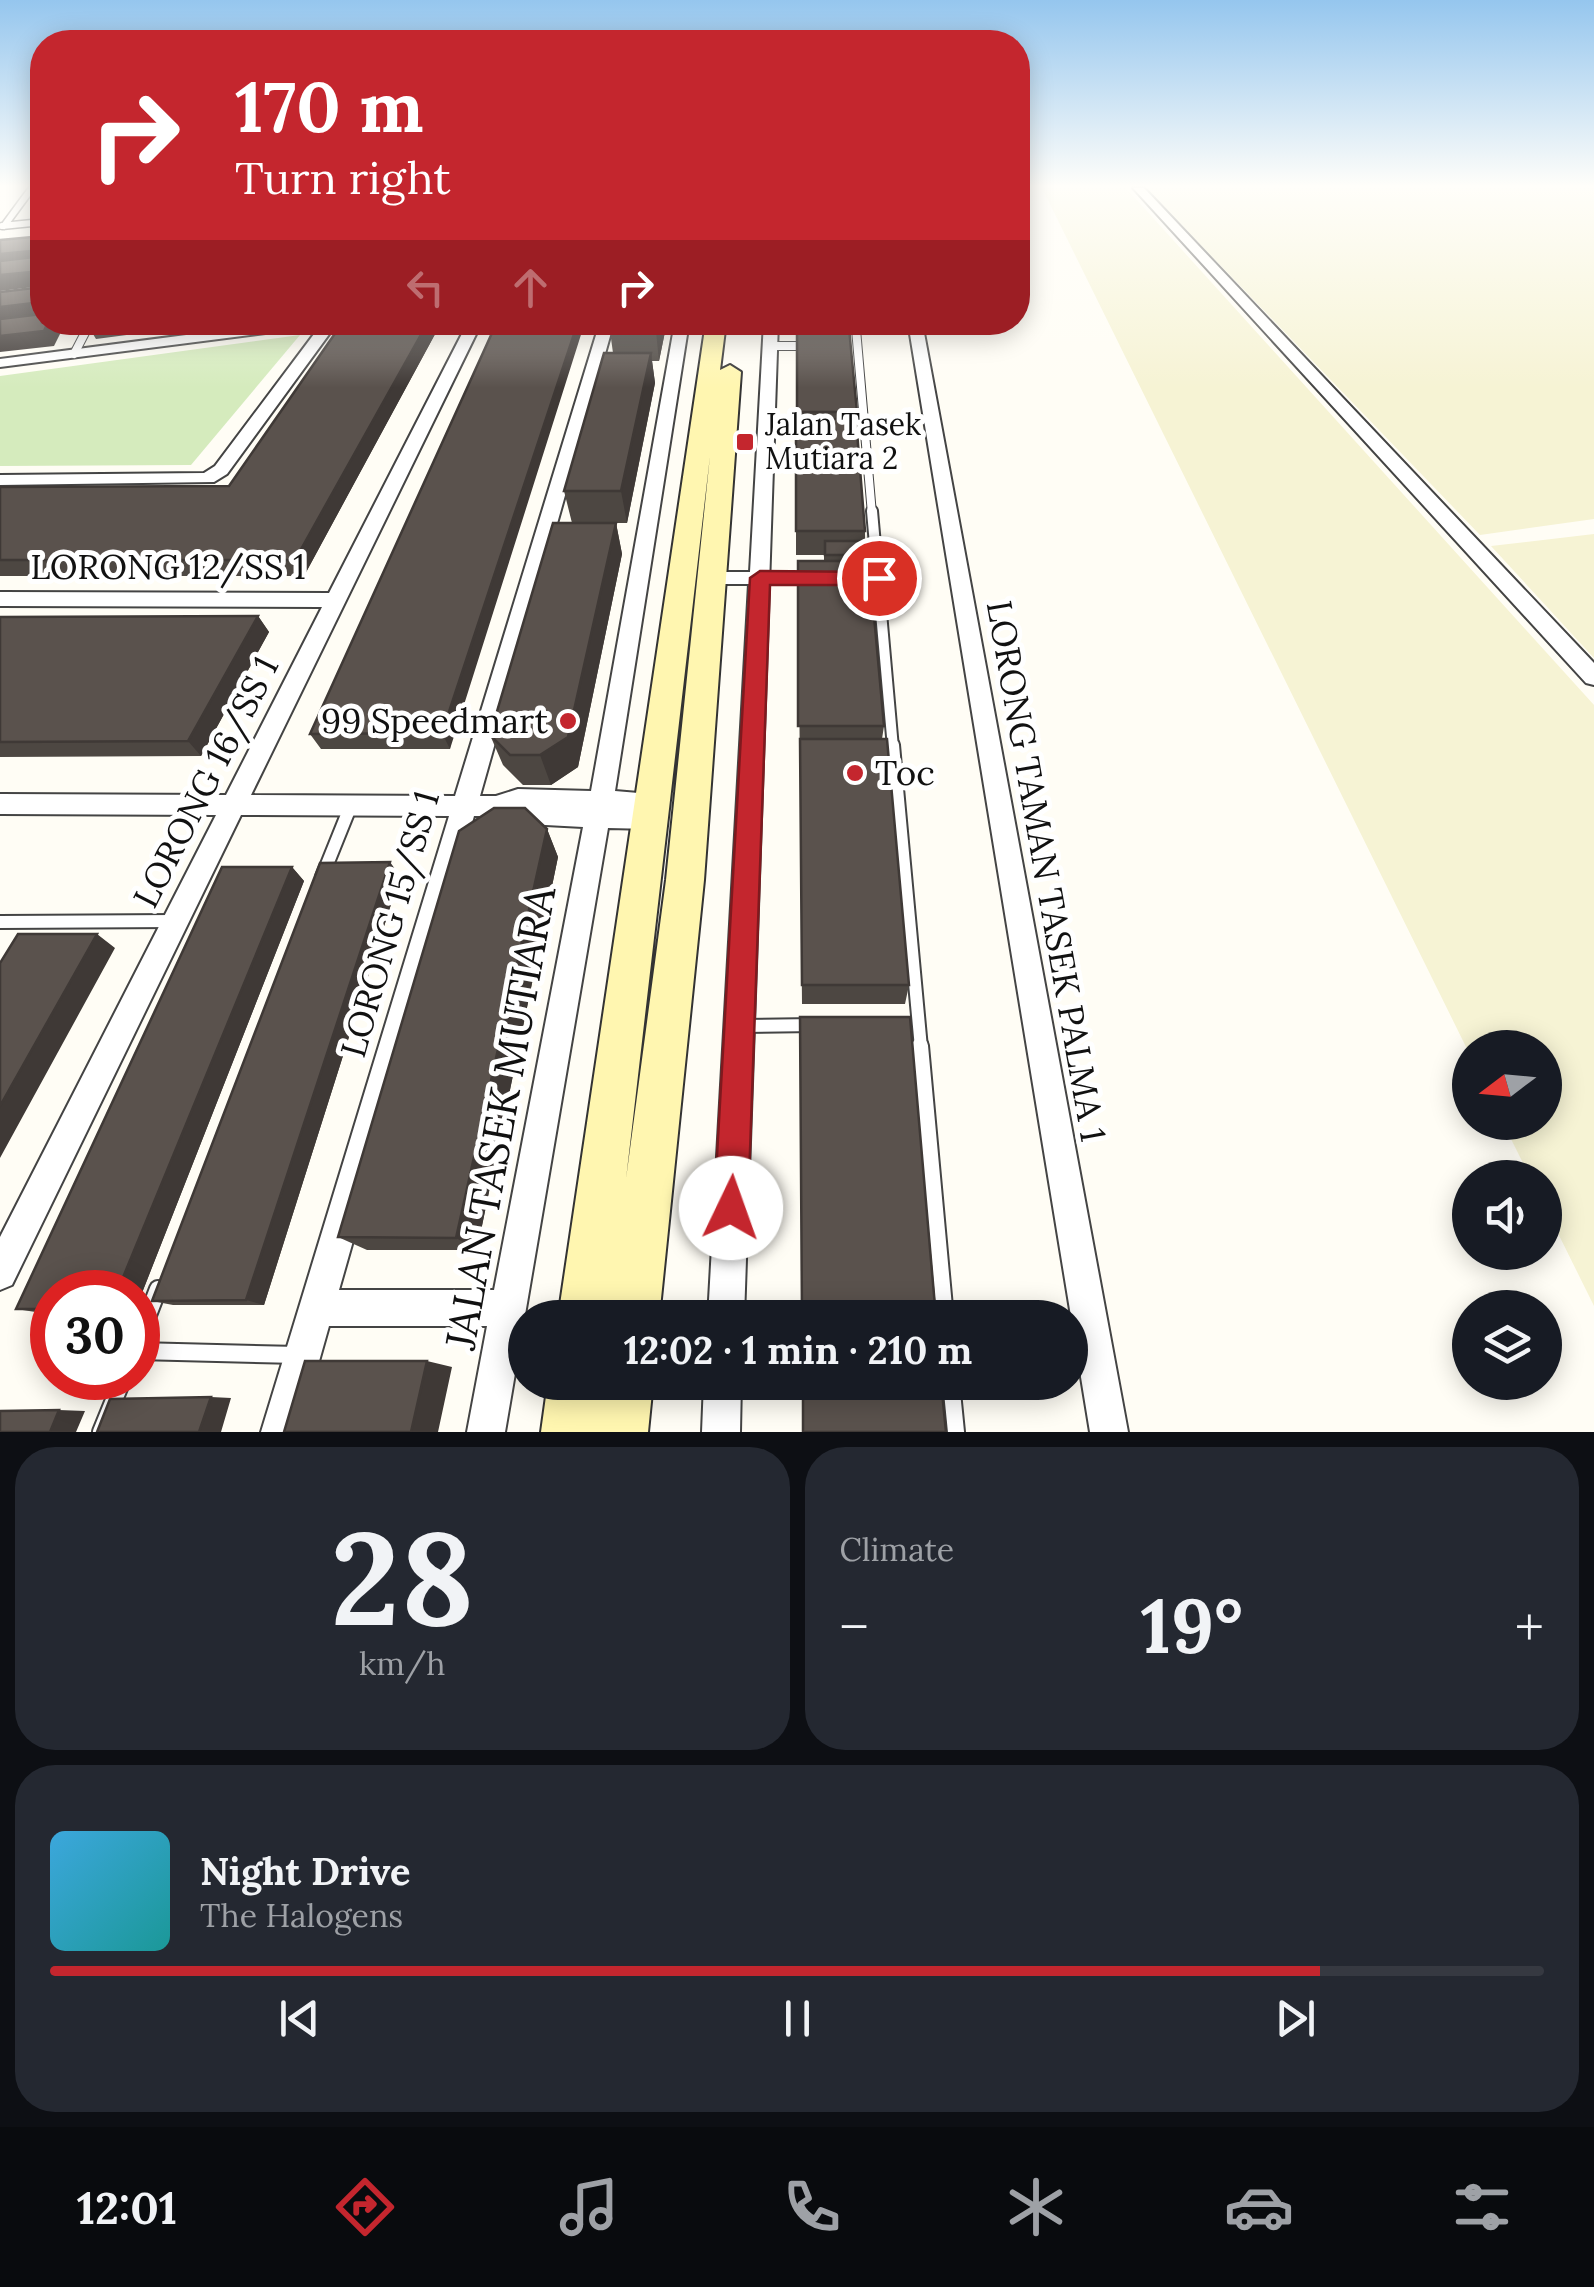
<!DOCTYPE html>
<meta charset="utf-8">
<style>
:root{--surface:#171b24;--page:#242831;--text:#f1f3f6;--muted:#9ea1a6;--line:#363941;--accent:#c4262e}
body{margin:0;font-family:Lora,serif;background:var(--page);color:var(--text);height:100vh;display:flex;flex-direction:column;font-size:38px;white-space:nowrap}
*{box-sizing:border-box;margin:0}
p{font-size:32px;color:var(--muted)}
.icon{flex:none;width:55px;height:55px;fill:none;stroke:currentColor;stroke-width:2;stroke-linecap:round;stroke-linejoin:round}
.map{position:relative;height:1432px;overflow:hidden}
.details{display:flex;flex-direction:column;gap:15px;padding:15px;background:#0d0f14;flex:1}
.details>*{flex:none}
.top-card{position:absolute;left:30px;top:30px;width:1000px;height:305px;border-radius:40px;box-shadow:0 5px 25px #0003;background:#c4262e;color:#fff;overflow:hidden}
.needle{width:65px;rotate:254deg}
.fabs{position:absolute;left:1452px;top:1030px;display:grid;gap:20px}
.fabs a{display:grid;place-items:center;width:110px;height:110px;border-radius:50%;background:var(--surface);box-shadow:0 5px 25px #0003;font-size:50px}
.speed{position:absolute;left:30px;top:1270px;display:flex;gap:20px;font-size:50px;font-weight:700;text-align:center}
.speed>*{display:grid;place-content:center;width:130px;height:130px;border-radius:50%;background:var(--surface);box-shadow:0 5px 25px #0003;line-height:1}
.speed .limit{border:15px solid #d22;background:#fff;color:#111}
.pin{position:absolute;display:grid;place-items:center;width:85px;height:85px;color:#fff;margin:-42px;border:5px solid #fff;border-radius:50%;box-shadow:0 2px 10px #0007}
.me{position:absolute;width:110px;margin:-55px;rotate:3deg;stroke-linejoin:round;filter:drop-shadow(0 0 8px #0008)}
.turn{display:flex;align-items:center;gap:35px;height:210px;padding:0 40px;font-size:45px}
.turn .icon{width:130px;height:130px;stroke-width:2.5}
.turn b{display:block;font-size:70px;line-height:85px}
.lanes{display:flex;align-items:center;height:95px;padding:0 40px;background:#0003;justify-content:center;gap:50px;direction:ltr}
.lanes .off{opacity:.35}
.big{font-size:75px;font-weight:800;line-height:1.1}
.details .card{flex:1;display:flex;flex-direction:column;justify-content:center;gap:15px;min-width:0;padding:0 35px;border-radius:40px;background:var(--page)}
.details .dial{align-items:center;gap:0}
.dial b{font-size:130px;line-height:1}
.song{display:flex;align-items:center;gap:30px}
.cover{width:120px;height:120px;border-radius:15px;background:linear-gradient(135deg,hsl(200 70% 55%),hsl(180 70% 35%))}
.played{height:10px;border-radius:5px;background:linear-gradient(90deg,var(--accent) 85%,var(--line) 85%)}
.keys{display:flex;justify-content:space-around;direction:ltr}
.heat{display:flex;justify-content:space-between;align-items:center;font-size:55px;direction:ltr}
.details .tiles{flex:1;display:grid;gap:15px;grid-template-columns:1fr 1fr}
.card:last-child{grid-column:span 2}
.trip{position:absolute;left:508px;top:1300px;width:580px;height:100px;border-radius:50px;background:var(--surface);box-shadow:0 5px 25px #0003;font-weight:800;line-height:100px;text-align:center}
.menu{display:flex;height:160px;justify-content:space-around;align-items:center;background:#090b0e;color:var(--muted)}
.menu .icon{width:70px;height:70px}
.menu .current{color:var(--accent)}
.menu b{font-size:45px;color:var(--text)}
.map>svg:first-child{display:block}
.farmland{fill:#f6f3d4}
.green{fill:#d5ebbd}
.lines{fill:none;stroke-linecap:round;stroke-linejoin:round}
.lane-far4-casing{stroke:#444;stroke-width:9}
.lane-far3-casing{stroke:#444;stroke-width:10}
.lane-far2-casing{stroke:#444;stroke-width:14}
.lane-far1-casing{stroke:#444;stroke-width:16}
.lane-casing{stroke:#444;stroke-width:20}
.street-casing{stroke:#444;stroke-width:4}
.secondary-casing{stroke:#333;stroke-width:4}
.lane-far4{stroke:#fff;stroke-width:6}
.lane-far3{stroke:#fff;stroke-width:8}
.lane-far2{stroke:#fff;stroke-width:10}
.lane-far1{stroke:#fff;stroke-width:12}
.lane{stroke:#fff;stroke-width:16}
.street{fill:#fff;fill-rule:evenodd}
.secondary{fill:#fff6b0;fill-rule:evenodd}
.wall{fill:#4d4742}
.shaded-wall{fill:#3f3936}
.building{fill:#5a524d;stroke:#3f3936;stroke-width:2.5}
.route{fill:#c4262e;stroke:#7f191e;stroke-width:2.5}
.poi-dot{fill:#c4262e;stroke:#fff;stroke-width:4}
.labels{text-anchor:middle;stroke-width:10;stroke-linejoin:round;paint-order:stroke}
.far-poi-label{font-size:30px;fill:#111;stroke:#fff;text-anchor:start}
.street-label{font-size:35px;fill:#111;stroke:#fff}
.poi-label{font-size:35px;fill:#111;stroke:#fff;text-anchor:end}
.near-street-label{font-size:42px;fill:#111;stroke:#fff}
</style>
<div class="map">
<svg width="1594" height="1432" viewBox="0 0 1594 1432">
<rect width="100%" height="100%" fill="#fffdf5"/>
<path class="farmland" d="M1042,188H1126L1594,705V1306L1545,1207V1178L1530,1177L1503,1123L1545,1122V1048H1470V1055Z
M1146,188H1594V519L1480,535Z
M1594,534V658L1491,546Z"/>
<path class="green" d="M300,335L191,465L0,466V376Z"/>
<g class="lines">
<g class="lane-far4-casing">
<path id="lane-far4" d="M2,226L42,222
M4,226L32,188
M855,322L856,331
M85,331L90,322"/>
</g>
<g class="lane-far3-casing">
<path id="lane-far3" d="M856,329L872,514
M770,346H811
M74,354L87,329"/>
</g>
<g class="lane-far2-casing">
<path id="lane-far2" d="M872,511L893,748
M760,578H811"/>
</g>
<g class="lane-far1-casing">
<path id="lane-far1" d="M893,745L921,1048
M322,877L351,805
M0,922L176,921
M739,1026L815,1025"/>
</g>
<g class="lane-casing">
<path id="lane" d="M920,1046L945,1318
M138,1341L158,1289
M138,1351L298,1355
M951,1382L956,1432
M101,1432L123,1378"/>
</g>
<g class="street-casing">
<path id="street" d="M1133,188H1144L1594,663V685L1586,683Z
M286,322H338L227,474L214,482L0,485V475L204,473L215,466L320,326L0,367V359Z
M468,322H482L251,795L455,796L600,322H614L480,796H496L518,789L591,791L675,322H689L615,791L662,795L665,802L657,811L663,819L660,826L651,829L608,828L505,1432H467L487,1326H329L299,1432H261L449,816L241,815L12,1285L0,1290V1237L216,815L0,814V794L226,795L322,607L0,606V592L329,593ZM474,816H497L508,823L583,827L494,1290H339Z
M764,322H778L744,1318H708L749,584H711L701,578L711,572H750Z
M908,322H922L1128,1432H1090Z
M704,1382H741L740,1432H702Z"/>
</g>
<g class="secondary-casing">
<path id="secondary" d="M706,322H726L720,370L730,365L741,372L704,880L659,1318H558ZM710,456L666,880L626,1179Z
M548,1382H653L648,1432H541Z"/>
</g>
<use href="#lane-far4" class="lane-far4"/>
<use href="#lane-far3" class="lane-far3"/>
<use href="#lane-far2" class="lane-far2"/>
<use href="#lane-far1" class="lane-far1"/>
<use href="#lane" class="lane"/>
<use href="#street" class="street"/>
<use href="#secondary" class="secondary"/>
</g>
<path class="wall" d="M343,322H439L440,325L304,576H0V487L229,486Z
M497,322L450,749H321L310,734Z
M612,322H667L659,361H652L655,383L627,523H616L622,554L578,767L551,785H523L503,765L490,735L572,523L564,491L613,353L610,331Z
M797,322H849L865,531V561L884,726L882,739L909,985L905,1004H802L798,561H824V555H796V419H797Z
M258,616L269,632L201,756L0,757V617Z
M547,829L558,857L477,1250H367L338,1237Z
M292,867L304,881L138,1303V1292H52V1313H42L16,1309Z
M400,876L264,1305H173L152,1301Z"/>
<path class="shaded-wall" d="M42,250V265L0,269V254Z
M42,271V286L0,291V275Z
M42,302V318L0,323V307Z
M48,322H60L63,328L54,346L0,352V336Z
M99,322H226L96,339L87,324Z
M428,322H439L440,325L304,576L295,560Z
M578,322H585L450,749L442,733Z
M657,322H667L659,361L656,331Z
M651,353L655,383L627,523L621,491Z
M616,523L622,554L578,767L551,785L540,755Z
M258,616L269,632L201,756L188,741Z
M547,829L558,857L477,1250L456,1238Z
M390,862L400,876L264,1305L246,1300Z
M292,867L304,881L138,1303V1292H117Z
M97,934L115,948L0,1158V1106Z
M427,1361L452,1367L438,1432H411Z
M211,1397L231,1398L221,1432H199Z
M59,1410L85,1411L76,1432H50Z"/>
<path class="building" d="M42,236V250L0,254V240Z
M42,256V271L0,275V261Z
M42,287V302L0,307V292Z
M42,314V322H48L44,331L0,336V319Z
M343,322H428L295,560H0V487L229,486Z
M497,322H578L442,733L310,734Z
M612,322H657L656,331H610Z
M797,328H849L857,412H797Z
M604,353H651L621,491H564Z
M796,419H856L865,531H796Z
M553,523H616L568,737L540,755H510L490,735Z
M825,541H864L866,555H825Z
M798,561H869L884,726H798Z
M258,616L188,741L0,742V617Z
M800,739H887L909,985H802Z
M494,808H525L547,829L456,1238L338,1237L459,831Z
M390,862L246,1300L152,1301L320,863Z
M222,867H292L117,1292H52V1309H16Z
M18,934H97L0,1106V963Z
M800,1017H910L936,1318H802Z
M305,1361H427L411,1432H284Z
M803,1382H941L946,1432H803Z
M211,1397L199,1432H97L110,1399Z
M59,1410L50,1432H0V1411Z"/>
<linearGradient id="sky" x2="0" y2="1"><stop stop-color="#95c6ee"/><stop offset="0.48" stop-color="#fffefa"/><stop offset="1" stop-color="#fffefa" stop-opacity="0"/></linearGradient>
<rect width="1594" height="388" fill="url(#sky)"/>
<path class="route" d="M760,571L879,572L889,578L879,585H770L748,1208L743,1220L731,1225L719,1220L714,1208L750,578Z"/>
<g class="poi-dot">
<rect x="735" y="432" width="20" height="20" rx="5"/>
<circle cx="568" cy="721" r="10"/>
<circle cx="855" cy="773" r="10"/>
</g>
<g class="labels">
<g class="far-poi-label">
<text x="765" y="435">Jalan Tasek<tspan x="765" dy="34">Mutiara 2</tspan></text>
</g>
<g class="street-label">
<text x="168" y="579">LORONG 12/SS 1</text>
<text transform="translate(206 782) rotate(-63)" y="12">LORONG 16/SS 1</text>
<text transform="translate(1046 871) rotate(80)" y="12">LORONG TAMAN TASEK PALMA 1</text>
<text transform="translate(390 924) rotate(-74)" y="12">LORONG 15/SS 1</text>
</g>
<g class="poi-label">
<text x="548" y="733">99 Speedmart</text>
<text x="875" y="785" text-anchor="start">Toc</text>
</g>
<g class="near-street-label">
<text transform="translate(500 1118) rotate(-80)" y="15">JALAN TASEK MUTIARA</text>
</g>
</g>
</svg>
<div class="fabs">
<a><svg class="needle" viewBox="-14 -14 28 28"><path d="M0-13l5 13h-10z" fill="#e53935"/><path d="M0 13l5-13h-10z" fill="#9ea1a6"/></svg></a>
<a><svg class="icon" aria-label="sound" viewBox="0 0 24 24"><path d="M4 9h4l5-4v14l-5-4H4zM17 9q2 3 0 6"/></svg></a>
<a><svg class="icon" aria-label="layers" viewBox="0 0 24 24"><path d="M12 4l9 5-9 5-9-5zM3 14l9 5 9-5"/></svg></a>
</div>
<div class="speed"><div class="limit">30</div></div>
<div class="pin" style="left:879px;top:578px;background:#d93025"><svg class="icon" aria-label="arrive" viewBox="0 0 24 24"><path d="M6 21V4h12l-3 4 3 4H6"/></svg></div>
<svg class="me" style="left:731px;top:1208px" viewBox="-20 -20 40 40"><circle r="19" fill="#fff"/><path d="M0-13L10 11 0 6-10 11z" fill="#c4262e"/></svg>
<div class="trip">12:02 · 1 min · 210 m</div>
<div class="top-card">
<div class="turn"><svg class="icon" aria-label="right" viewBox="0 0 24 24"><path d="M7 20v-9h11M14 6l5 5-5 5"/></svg><div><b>170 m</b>Turn right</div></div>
<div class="lanes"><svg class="icon off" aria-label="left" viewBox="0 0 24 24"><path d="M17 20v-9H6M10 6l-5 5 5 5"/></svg><svg class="icon off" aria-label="ahead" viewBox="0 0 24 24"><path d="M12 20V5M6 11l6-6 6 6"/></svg><svg class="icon" aria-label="right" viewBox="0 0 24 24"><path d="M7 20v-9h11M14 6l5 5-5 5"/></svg></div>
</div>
</div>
<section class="details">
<div class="tiles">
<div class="card dial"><b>28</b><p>km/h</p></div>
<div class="card"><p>Climate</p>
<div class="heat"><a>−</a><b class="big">19°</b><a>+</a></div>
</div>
<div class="card">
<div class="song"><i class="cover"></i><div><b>Night Drive</b><p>The Halogens</p></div></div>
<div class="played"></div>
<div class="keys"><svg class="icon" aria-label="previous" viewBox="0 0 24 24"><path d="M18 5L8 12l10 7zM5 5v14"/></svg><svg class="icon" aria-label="pause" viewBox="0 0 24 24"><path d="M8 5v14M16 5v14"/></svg><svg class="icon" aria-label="next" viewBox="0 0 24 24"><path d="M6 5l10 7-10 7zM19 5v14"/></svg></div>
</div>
</div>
</section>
<nav class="menu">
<b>12:01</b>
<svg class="icon current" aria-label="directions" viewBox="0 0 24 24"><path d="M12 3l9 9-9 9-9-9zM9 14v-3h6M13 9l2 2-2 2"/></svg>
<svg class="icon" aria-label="music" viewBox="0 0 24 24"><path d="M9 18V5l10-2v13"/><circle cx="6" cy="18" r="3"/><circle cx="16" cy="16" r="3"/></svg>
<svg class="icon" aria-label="phone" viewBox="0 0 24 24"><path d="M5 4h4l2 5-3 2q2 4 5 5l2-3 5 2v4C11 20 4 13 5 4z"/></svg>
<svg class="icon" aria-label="climate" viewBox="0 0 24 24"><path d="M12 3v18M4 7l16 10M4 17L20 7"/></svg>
<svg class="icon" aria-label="car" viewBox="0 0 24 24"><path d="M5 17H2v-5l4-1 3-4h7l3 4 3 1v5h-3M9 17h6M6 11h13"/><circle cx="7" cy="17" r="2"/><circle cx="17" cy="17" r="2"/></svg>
<svg class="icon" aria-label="filters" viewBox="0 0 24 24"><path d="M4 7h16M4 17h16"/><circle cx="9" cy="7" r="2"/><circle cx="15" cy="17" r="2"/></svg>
</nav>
